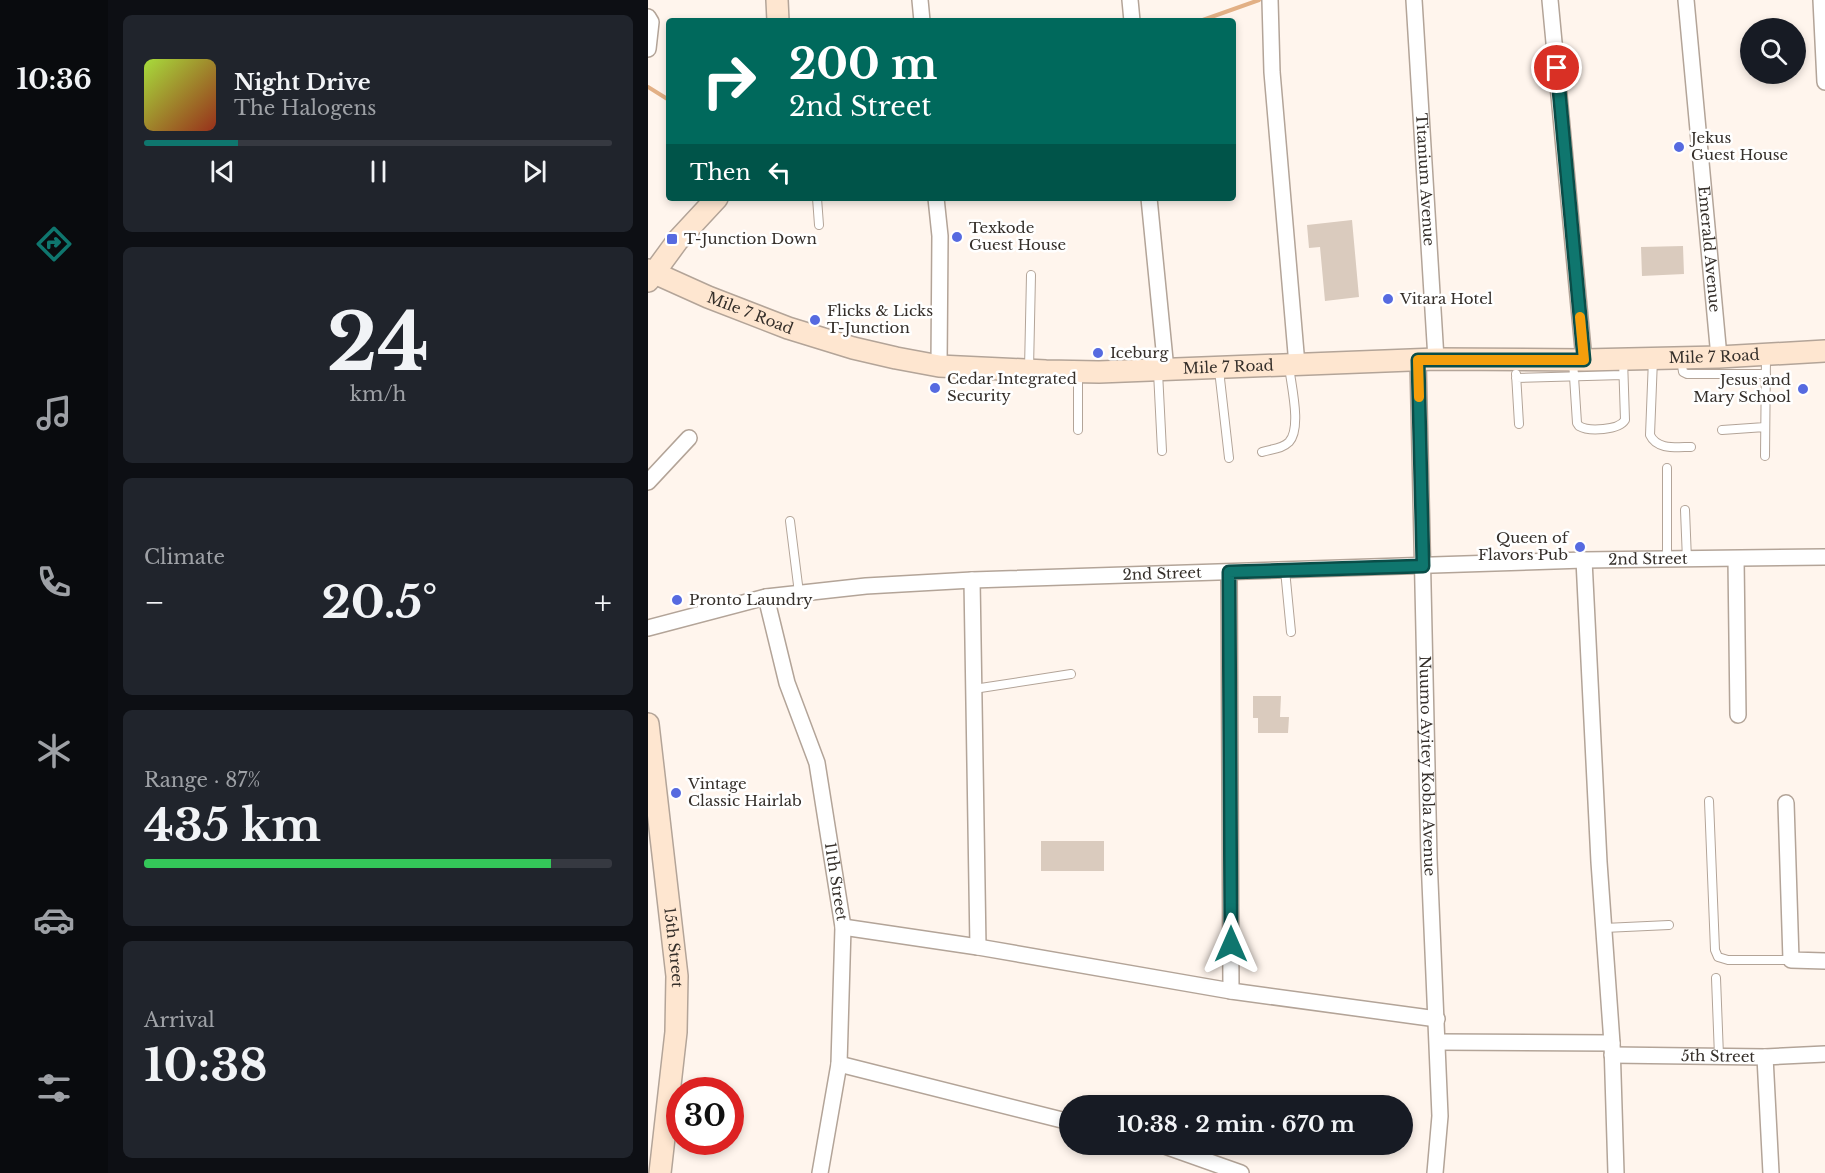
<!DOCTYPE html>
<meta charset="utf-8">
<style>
:root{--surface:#171b24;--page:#20242c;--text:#f1f3f6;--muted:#9ea1a6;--line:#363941;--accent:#0f766e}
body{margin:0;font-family:"Libre Baskerville",serif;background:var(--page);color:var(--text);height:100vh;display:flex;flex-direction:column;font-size:22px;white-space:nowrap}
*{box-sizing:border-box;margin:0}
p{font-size:20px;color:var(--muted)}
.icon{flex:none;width:33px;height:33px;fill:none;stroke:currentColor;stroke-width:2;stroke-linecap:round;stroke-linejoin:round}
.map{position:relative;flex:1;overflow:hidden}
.drawer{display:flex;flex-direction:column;gap:15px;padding:15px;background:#0d0f14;width:540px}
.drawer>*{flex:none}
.banner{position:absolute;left:18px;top:18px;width:570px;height:183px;border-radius:6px;box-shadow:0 3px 9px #0003;background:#00695c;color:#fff;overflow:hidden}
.fabs{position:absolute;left:1092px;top:18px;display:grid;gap:12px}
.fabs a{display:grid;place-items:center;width:66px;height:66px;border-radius:50%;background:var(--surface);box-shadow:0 3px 9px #0003;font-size:30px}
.speed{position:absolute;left:18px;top:1077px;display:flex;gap:12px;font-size:30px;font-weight:700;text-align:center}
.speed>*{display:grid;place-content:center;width:78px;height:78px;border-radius:50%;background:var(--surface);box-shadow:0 3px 9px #0003;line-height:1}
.speed .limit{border:9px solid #d22;background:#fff;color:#111}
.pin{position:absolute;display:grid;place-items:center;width:51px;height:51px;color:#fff;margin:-26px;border:3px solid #fff;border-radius:50%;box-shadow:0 2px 6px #0007}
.me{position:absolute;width:66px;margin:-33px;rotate:0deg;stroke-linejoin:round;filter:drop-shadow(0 0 4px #0008)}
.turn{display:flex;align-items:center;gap:21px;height:126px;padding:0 24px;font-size:27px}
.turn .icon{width:78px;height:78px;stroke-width:2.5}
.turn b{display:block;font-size:42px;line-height:51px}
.then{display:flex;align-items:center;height:57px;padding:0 24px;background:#0003;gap:12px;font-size:22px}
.big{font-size:45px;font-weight:800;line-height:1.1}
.drawer .tile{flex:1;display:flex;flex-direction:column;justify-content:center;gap:9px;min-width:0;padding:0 21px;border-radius:9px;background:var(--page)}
.drawer .dial{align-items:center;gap:0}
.dial b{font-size:78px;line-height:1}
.song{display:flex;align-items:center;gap:18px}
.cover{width:72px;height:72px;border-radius:9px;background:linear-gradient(135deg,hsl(80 70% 55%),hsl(10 70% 35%))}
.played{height:6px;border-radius:3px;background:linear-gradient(90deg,var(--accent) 20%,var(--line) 20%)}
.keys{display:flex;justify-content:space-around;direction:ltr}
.heat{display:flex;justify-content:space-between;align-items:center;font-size:33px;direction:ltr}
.charge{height:9px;border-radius:4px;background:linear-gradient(90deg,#34c759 87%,var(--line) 0)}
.trip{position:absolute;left:411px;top:1095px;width:354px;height:60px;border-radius:30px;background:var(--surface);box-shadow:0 3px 9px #0003;font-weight:800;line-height:60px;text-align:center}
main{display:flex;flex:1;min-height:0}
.tab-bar{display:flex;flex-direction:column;width:108px;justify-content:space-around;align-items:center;background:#090b0e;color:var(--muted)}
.tab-bar .icon{width:42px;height:42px}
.tab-bar .selected{color:var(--accent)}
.tab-bar b{font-size:27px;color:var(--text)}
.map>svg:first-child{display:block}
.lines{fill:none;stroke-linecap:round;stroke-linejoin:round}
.stream{stroke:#e2b085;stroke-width:4}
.building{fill:#dacbbe}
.lane-casing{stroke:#b3a498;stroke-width:10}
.street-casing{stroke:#b3a498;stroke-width:18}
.secondary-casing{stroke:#b3a498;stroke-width:24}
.lane{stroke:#fff;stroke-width:8}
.street{stroke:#fff;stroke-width:15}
.secondary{stroke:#fee6d0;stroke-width:21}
.route-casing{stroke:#0a4d48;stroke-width:15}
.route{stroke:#0f766e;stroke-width:10}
.slow{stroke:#f59e0b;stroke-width:10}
.poi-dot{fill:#566ae0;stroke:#fff;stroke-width:2}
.labels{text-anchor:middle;stroke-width:5;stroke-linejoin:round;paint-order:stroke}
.poi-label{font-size:15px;fill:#352f2a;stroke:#fff;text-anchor:start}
.street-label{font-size:15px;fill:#352f2a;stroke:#fff}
</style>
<main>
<nav class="tab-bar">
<b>10:36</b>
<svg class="icon selected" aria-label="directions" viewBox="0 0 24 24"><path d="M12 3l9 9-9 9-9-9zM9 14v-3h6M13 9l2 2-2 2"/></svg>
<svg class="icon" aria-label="music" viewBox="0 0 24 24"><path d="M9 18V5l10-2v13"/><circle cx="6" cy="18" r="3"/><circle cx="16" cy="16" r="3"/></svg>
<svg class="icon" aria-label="phone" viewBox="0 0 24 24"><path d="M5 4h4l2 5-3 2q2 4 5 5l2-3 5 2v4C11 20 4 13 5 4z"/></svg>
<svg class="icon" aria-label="climate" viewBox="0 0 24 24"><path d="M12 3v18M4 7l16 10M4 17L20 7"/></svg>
<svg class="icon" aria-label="car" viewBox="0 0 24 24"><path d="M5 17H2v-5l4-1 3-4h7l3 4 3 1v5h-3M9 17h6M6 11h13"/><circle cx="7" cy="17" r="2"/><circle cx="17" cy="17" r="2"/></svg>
<svg class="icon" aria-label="filters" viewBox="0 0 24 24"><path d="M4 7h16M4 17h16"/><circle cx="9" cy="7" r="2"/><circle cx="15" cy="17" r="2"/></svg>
</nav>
<section class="drawer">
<div class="tile">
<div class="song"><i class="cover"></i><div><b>Night Drive</b><p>The Halogens</p></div></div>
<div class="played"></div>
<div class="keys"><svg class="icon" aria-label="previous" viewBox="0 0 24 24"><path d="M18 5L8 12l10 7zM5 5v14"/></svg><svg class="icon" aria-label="pause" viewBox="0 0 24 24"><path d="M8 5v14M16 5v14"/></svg><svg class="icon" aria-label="next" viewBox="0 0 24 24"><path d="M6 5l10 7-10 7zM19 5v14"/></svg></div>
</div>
<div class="tile dial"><b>24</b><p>km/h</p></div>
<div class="tile"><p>Climate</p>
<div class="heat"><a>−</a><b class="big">20.5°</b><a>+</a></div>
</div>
<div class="tile"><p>Range · 87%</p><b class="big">435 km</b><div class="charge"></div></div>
<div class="tile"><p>Arrival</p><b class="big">10:38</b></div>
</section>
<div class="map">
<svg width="1177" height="1173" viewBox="0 0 1177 1173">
<rect width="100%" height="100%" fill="#fff5ed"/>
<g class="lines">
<path class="stream" d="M552,21L611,0
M0,87L21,100"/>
</g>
<path class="building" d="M704,220L711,297L677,301L672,247L661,248L659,225Z
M1035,246L1036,274L994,276L993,247Z
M605,696H633L632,717H641L640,733H610V718H605Z
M393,841H456V871H393Z"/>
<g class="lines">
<g class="lane-casing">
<path id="lane" d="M169,198L171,225
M1005,359L1002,435C1009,450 1028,447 1043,447
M1033,359L1035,372L1039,374H1118
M925,361L929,423L931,426C941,432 971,430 977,420L975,359
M381,369L383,275
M571,370L581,458
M510,372L514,451
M430,374V430
M868,374L871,424
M868,378L975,375
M1074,430L1117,427
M614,452C623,449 634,449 641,442C654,428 643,385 641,366
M1117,456L1118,356
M1037,510L1039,560
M142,521L151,593
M1019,559V468
M637,570L643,632
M326,689L423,674
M1061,801L1067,950L1070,957L1080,960H1143
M956,928L1021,925
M1068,978L1071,1056"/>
</g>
<g class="street-casing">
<g id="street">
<path d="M272,0L274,21"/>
<path d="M482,0L484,21"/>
<path d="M622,0L624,72L649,365"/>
<path id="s1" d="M766,0L788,359"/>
<path d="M902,0L936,360"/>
<path id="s2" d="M1038,0L1071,357"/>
<path d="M1173,0L1177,82"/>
<path d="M0,17L3,22L0,49"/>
<path d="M288,198L292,236L291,366"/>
<path d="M501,198L518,370"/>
<path id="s3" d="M770,360L781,858L792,1116L787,1173"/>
<path d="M0,482L41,438"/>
<path d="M1088,559L1090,715"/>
<path d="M936,560L951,862L964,1043L968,1173"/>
<path d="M581,572L583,991"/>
<path d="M324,580L330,947"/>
<path id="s4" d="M118,597L139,683L169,763L195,927L191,1064L172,1173"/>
<path id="s5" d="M0,628L118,597L218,586L324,580L936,560L1177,557"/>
<path d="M1138,803L1143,960L1177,961"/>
<path d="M195,927L330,947L583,991L789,1019"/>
<path d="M790,1042L964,1043"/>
<path id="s6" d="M964,1055L1117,1057L1177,1054"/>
<path d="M1117,1057L1123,1173"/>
<path d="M191,1064L422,1122"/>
<path d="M511,1144L593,1173"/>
</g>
</g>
<g class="secondary-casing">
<g id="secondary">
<path d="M129,0L130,21"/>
<path id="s7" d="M0,270L60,297L140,328L205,348L248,358L291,366L398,371L451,372L788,359L936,360L1071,357L1177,351"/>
<path d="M0,281L30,240L69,198"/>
<path id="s8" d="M0,724L29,976L28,1032L12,1173"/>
</g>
</g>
<use href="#lane" class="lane"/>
<use href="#street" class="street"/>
<use href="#secondary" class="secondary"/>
</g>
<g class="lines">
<g class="route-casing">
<path id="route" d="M583,944L581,572L775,566L770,360H936L909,68"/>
</g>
<use href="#route" class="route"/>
<path class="slow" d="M771,397L770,360H936L932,317"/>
</g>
<g class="poi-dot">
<circle cx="1031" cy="147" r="6"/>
<circle cx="309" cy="237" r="6"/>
<rect x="18" y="233" width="12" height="12" rx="3"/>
<circle cx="740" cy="299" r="6"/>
<circle cx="167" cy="320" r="6"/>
<circle cx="450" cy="353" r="6"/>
<circle cx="287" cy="388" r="6"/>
<circle cx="1155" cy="389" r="6"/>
<circle cx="932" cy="547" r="6"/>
<circle cx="29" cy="600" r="6"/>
<circle cx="28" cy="793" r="6"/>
</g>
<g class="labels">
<g class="poi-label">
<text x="1043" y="143">Jekus<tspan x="1043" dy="17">Guest House</tspan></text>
<text x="321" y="233">Texkode<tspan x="321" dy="17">Guest House</tspan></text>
<text x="36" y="244">T-Junction Down</text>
<text x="752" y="304">Vitara Hotel</text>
<text x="179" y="316">Flicks &amp; Licks<tspan x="179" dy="17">T-Junction</tspan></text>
<text x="462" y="358">Iceburg</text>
<text x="299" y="384">Cedar Integrated<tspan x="299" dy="17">Security</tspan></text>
<text x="1143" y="385" text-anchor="end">Jesus and<tspan x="1143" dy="17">Mary School</tspan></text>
<text x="920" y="543" text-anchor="end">Queen of<tspan x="920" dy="17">Flavors Pub</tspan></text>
<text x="41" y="605">Pronto Laundry</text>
<text x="40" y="789">Vintage<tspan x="40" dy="17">Classic Hairlab</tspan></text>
</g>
<g class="street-label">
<text dy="5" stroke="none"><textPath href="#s1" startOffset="180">Titanium Avenue</textPath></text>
<text dy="5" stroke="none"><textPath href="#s2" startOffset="250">Emerald Avenue</textPath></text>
<text dy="5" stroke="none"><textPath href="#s7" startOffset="111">Mile 7 Road</textPath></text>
<text dy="5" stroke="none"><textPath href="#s7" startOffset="1083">Mile 7 Road</textPath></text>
<text dy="5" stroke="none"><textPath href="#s7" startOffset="597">Mile 7 Road</textPath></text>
<text dy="5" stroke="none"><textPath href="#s5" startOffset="1005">2nd Street</textPath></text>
<text dy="5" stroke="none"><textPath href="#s5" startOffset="519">2nd Street</textPath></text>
<text dy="5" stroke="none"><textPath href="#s3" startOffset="406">Nuumo Ayitey Kobla Avenue</textPath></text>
<text dy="5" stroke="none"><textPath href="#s4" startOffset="294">11th Street</textPath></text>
<text dy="5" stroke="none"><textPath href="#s8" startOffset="225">15th Street</textPath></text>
<text dy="5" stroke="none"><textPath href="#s6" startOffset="106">5th Street</textPath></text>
</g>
</g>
</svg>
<div class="fabs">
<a><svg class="icon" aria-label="search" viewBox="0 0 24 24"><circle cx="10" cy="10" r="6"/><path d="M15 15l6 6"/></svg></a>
</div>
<div class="speed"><div class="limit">30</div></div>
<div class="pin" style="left:909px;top:68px;background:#d93025"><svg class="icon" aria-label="arrive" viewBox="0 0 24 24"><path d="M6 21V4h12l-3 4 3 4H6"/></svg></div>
<svg class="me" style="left:583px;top:944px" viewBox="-20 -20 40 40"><path d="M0-17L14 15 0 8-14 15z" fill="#0f766e" stroke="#fff" stroke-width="4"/></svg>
<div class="trip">10:38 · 2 min · 670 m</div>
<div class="banner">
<div class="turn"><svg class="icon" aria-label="right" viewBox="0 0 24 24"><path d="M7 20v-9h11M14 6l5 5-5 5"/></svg><div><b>200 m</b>2nd Street</div></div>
<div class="then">Then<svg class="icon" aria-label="left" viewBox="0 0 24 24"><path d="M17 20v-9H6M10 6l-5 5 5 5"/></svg></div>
</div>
</div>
</main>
